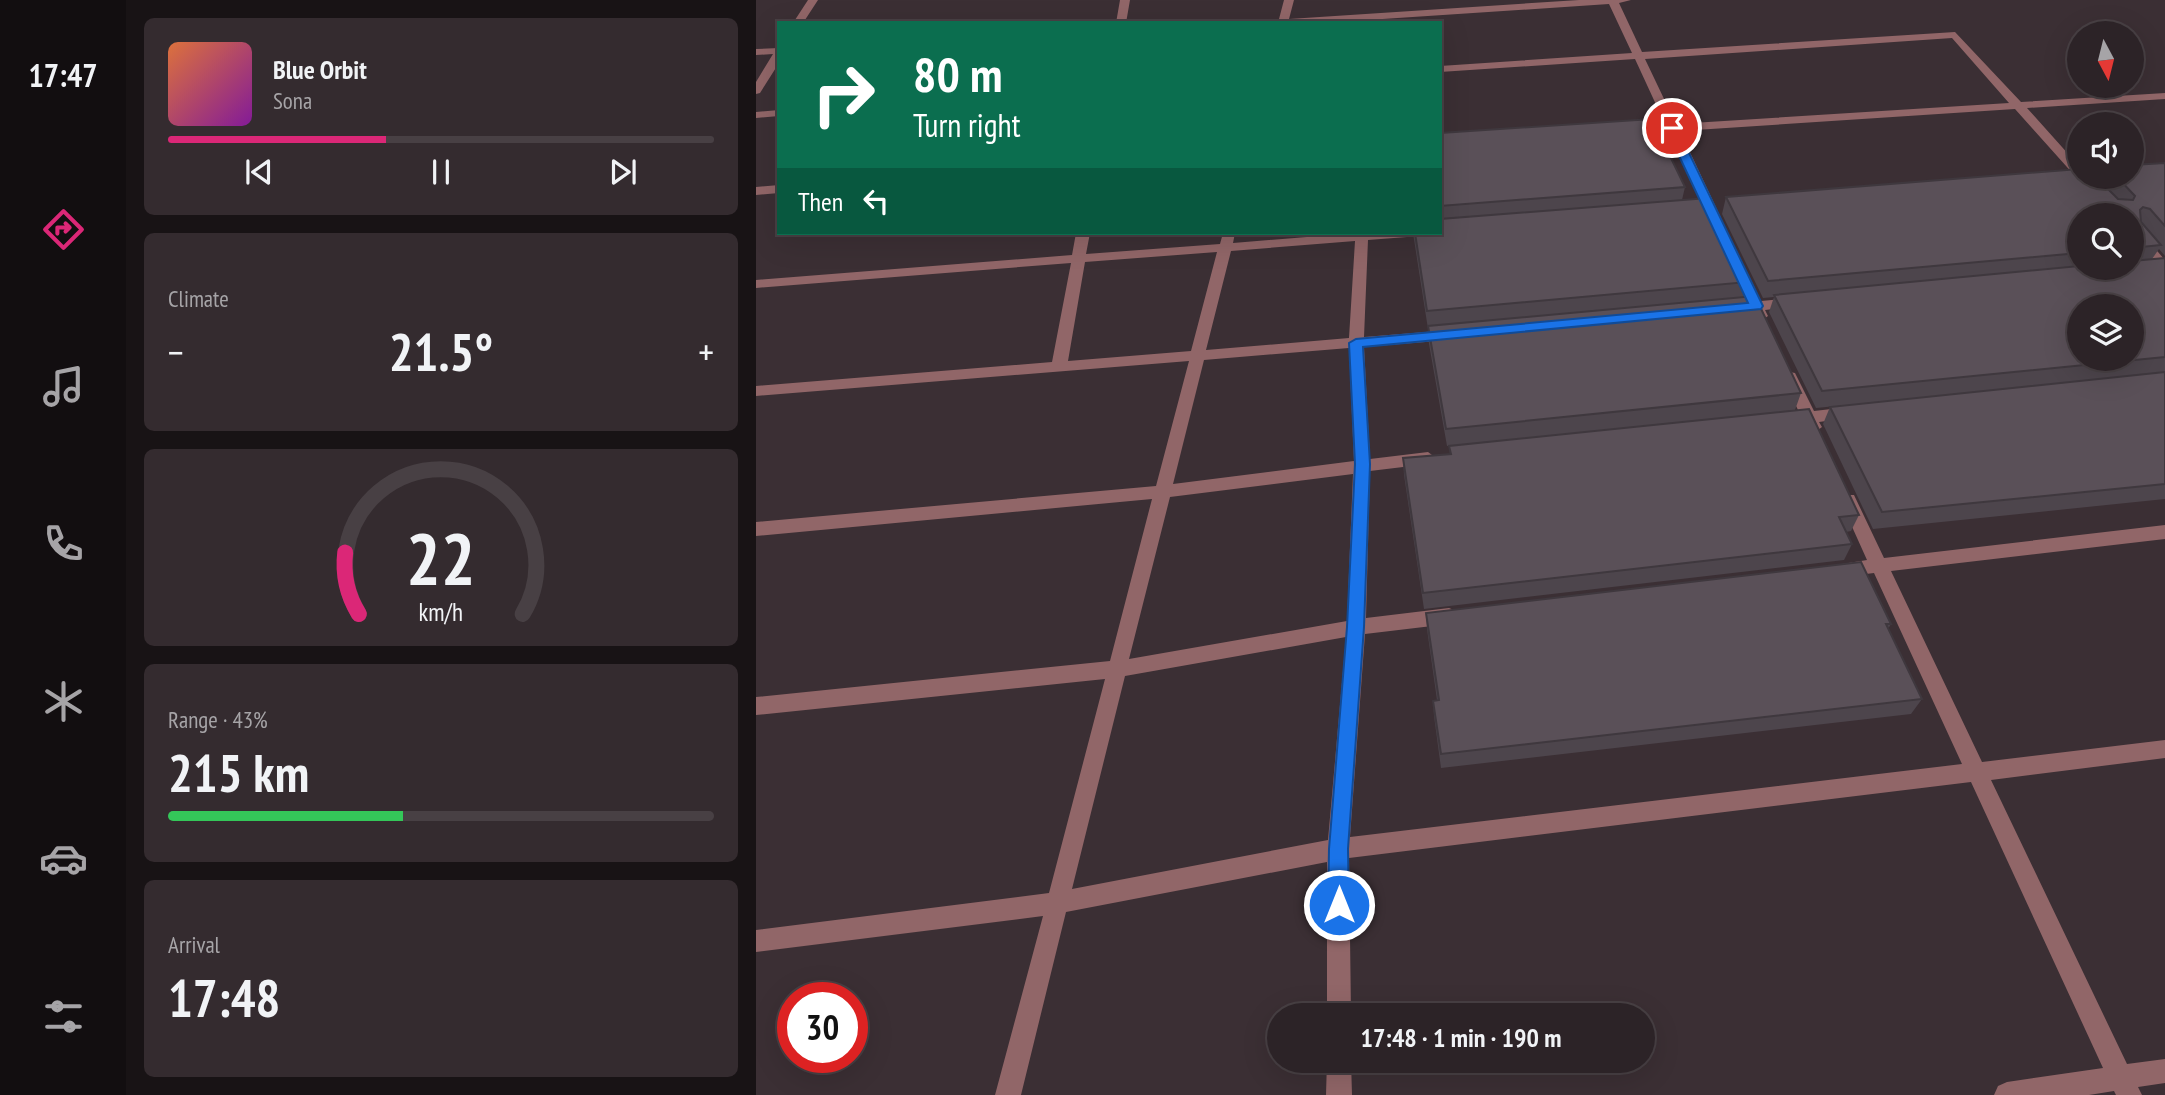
<!DOCTYPE html>
<meta charset="utf-8">
<style>
:root{--surface:#2c2327;--page:#342b2f;--text:#f1f3f6;--muted:#a6a4a7;--line:#484044;--accent:#db2777}
body{margin:0;font-family:"PT Sans Narrow",sans-serif;background:var(--page);color:var(--text);height:100vh;display:flex;flex-direction:column;font-size:26px;white-space:nowrap}
*{box-sizing:border-box;margin:0}
p{font-size:23px;color:var(--muted)}
.icon{flex:none;width:38px;height:38px;fill:none;stroke:currentColor;stroke-width:2;stroke-linecap:round;stroke-linejoin:round}
.map{position:relative;flex:1;overflow:hidden}
.drawer{display:flex;flex-direction:column;gap:18px;padding:18px;background:#181315;width:630px}
.drawer>*{flex:none}
.banner{position:absolute;left:21px;top:21px;width:665px;height:214px;border-radius:0px;box-shadow:0 7px 28px #0002,0 0 0 2px var(--line);background:#0b6e4f;color:#fff;overflow:hidden}
.needle{width:46px;rotate:173deg}
.fabs{position:absolute;left:1311px;top:21px;display:grid;gap:14px}
.fabs a{display:grid;place-items:center;width:77px;height:77px;border-radius:50%;background:var(--surface);box-shadow:0 7px 28px #0002,0 0 0 2px var(--line);font-size:35px}
.speed{position:absolute;left:21px;top:982px;display:flex;gap:14px;font-size:35px;font-weight:700;text-align:center}
.speed>*{display:grid;place-content:center;width:91px;height:91px;border-radius:50%;background:var(--surface);box-shadow:0 7px 28px #0002,0 0 0 2px var(--line);line-height:1}
.speed .limit{border:10px solid #d22;background:#fff;color:#111}
.pin{position:absolute;display:grid;place-items:center;width:60px;height:60px;color:#fff;margin:-30px;border:4px solid #fff;border-radius:50%;box-shadow:0 2px 7px #0007}
.me{position:absolute;width:77px;margin:-38px;rotate:0deg;stroke-linejoin:round;filter:drop-shadow(0 0 5px #0008)}
.turn{display:flex;align-items:center;gap:24px;height:147px;padding:0 21px;font-size:32px}
.turn .icon{width:91px;height:91px;stroke-width:2.5}
.turn b{display:block;font-size:49px;line-height:60px}
.then{display:flex;align-items:center;height:66px;padding:0 21px;background:#0003;gap:14px;font-size:26px}
.big{font-size:52px;font-weight:700;line-height:1.1}
.drawer .tile{flex:1;display:flex;flex-direction:column;justify-content:center;gap:10px;min-width:0;padding:0 24px;border-radius:10px;background:var(--page)}
.drawer .dial{align-items:center;gap:0}
.dial svg{height:182px;overflow:visible;fill:none;stroke:var(--line);stroke-width:7;stroke-linecap:round;text-anchor:middle}
.dial text{fill:var(--text);stroke:none}
.song{display:flex;align-items:center;gap:21px}
.cover{width:84px;height:84px;border-radius:10px;background:linear-gradient(135deg,hsl(20 70% 55%),hsl(290 70% 35%))}
.played{height:7px;border-radius:4px;background:linear-gradient(90deg,var(--accent) 40%,var(--line) 40%)}
.keys{display:flex;justify-content:space-around;direction:ltr}
.heat{display:flex;justify-content:space-between;align-items:center;font-size:38px;direction:ltr}
.charge{height:10px;border-radius:5px;background:linear-gradient(90deg,#34c759 43%,var(--line) 0)}
.trip{position:absolute;left:511px;top:1003px;width:388px;height:70px;border-radius:35px;background:var(--surface);box-shadow:0 7px 28px #0002,0 0 0 2px var(--line);font-weight:700;line-height:70px;text-align:center}
main{display:flex;flex:1;min-height:0}
.menu{display:flex;flex-direction:column;width:126px;justify-content:space-around;align-items:center;background:#120e10;color:var(--muted)}
.menu .icon{width:49px;height:49px}
.menu .current{color:var(--accent)}
.menu b{font-size:32px;color:var(--text)}
.map>svg:first-child{display:block}
.lines{fill:none;stroke-linecap:round;stroke-linejoin:round}
.minor{fill:#916668;fill-rule:evenodd}
.wall{fill:#4d454c;fill-rule:evenodd}
.building{fill:#5a5058;stroke:#3f383e;stroke-width:2;fill-rule:evenodd}
.route{fill:#1a73e8;stroke:#114b97;stroke-width:2}
</style>
<main>
<nav class="menu">
<b>17:47</b>
<svg class="icon current" aria-label="directions" viewBox="0 0 24 24"><path d="M12 3l9 9-9 9-9-9zM9 14v-3h6M13 9l2 2-2 2"/></svg>
<svg class="icon" aria-label="music" viewBox="0 0 24 24"><path d="M9 18V5l10-2v13"/><circle cx="6" cy="18" r="3"/><circle cx="16" cy="16" r="3"/></svg>
<svg class="icon" aria-label="phone" viewBox="0 0 24 24"><path d="M5 4h4l2 5-3 2q2 4 5 5l2-3 5 2v4C11 20 4 13 5 4z"/></svg>
<svg class="icon" aria-label="climate" viewBox="0 0 24 24"><path d="M12 3v18M4 7l16 10M4 17L20 7"/></svg>
<svg class="icon" aria-label="car" viewBox="0 0 24 24"><path d="M5 17H2v-5l4-1 3-4h7l3 4 3 1v5h-3M9 17h6M6 11h13"/><circle cx="7" cy="17" r="2"/><circle cx="17" cy="17" r="2"/></svg>
<svg class="icon" aria-label="filters" viewBox="0 0 24 24"><path d="M4 7h16M4 17h16"/><circle cx="9" cy="7" r="2"/><circle cx="15" cy="17" r="2"/></svg>
</nav>
<section class="drawer">
<div class="tile">
<div class="song"><i class="cover"></i><div><b>Blue Orbit</b><p>Sona</p></div></div>
<div class="played"></div>
<div class="keys"><svg class="icon" aria-label="previous" viewBox="0 0 24 24"><path d="M18 5L8 12l10 7zM5 5v14"/></svg><svg class="icon" aria-label="pause" viewBox="0 0 24 24"><path d="M8 5v14M16 5v14"/></svg><svg class="icon" aria-label="next" viewBox="0 0 24 24"><path d="M6 5l10 7-10 7zM19 5v14"/></svg></div>
</div>
<div class="tile"><p>Climate</p>
<div class="heat"><a>−</a><b class="big">21.5°</b><a>+</a></div>
</div>
<div class="tile dial"><svg viewBox="0 0 100 80">
<path d="M14 69A42 42 0 1 1 86 69"/>
<path d="M14 69A42 42 0 0 1 8 42" stroke="#db2777"/>
<text x="50" y="56" font-size="32" font-weight="700">22</text>
<text x="50" y="72" font-size="11">km/h</text>
</svg></div>
<div class="tile"><p>Range · 43%</p><b class="big">215 km</b><div class="charge"></div></div>
<div class="tile"><p>Arrival</p><b class="big">17:48</b></div>
</section>
<div class="map">
<svg width="1409" height="1095" viewBox="0 0 1409 1095">
<rect width="100%" height="100%" fill="#3b2f34"/>
<g class="lines">
<path class="minor" d="M52,0H62L47,23H37Z
M364,0H374L370,23H360Z
M528,0H538L533,19L823,0H875L863,3L886,52L1199,32L1265,102L1409,93V99L1271,108L1323,166V177L1319,176L1259,109L924,131L965,218L959,222L953,218L912,131L878,134L872,130L878,126L909,124L879,59L684,72V66L876,53L853,4L566,23H509L523,19ZM1196,38L1253,103L920,124L889,59Z
M23,48V63L4,93L0,94V82L17,54L0,55V49Z
M23,110V116L0,118V112Z
M23,185V193L0,195V187Z
M1376,227L1381,228L1409,260V272L1404,271L1376,238Z
M320,233H334L330,254L464,244L467,233H479L477,243L600,233H658L651,237L612,240L608,337L694,330L701,335L694,340L608,347L614,459L672,452L680,458L672,464L614,471L610,618L693,608L700,611L702,616L700,621L693,624L609,634L594,837L1206,764L1118,573L1086,577L1080,575L1077,570L1080,565L1111,560L1084,500L1086,495H1098L1128,558L1409,525V539L1135,571L1226,762L1409,740V758L1235,780L1371,1064L1409,1059V1083L1382,1087L1386,1095H1360L1358,1091L1333,1095H1238L1242,1086L1251,1082L1347,1068L1215,782L593,858L595,1015H571V862L310,912L265,1095H239L287,916L0,952V930L293,893L349,679L0,715V697L354,661L396,499L0,536V522L400,486L433,361L0,396V386L296,362L315,263L0,288V280L316,255ZM599,241L593,338L450,350L475,251ZM461,252L435,351L312,361L329,262ZM593,348L598,461L417,484L448,360ZM597,474L591,621L373,659L414,497ZM590,637L572,840L316,889L369,676Z
M981,262L988,266L1005,301L1039,298L1044,300V306L1009,310L1012,316L1005,321L1000,319L996,311H975V305L991,302L974,266Z
M1034,372L1039,373L1058,411L1093,407L1101,413L1099,417L1063,422L1066,427L1058,433L1052,431L1048,423H1028L1026,419L1028,415L1043,412L1026,377Z
M571,1060H595L596,1095H570Z"/>
</g>
<path class="wall" d="M684,133L929,187L926,200L992,282L988,297L1045,393L1039,410L1103,515L1095,531L1090,532L1096,544L1088,560L668,609L648,475L647,458L694,454L693,446H691L673,344L672,329L657,233H684Z
M1409,163V256L1403,249L1396,259L1409,258V499L1117,529L1067,424L1074,407L1112,403L1060,408L1013,312L1018,297L1007,298L966,214L970,197L1345,181L1347,177H1376ZM1323,215H1376V268H1323Z
M670,613L1135,624L1132,629L1166,699L1155,714L685,768L678,716L677,701L681,700L671,629Z"/>
<path class="building" d="M896,119L929,187L684,206V133Z
M1409,163V226L1394,209L1387,207L1384,210L1385,222L1405,245L1376,248V215H1323V253L1012,281L970,197L1323,169V177H1340L1362,199L1377,200L1379,196L1361,177H1376V165Z
M952,198L992,282L671,311L659,233H684V219Z
M1409,258V357L1066,391L1018,295L1323,266V268H1376V261ZM1323,306H1376V359H1323Z
M999,296L1045,393L690,429L672,326Z
M1409,372V484L1126,512L1074,407Z
M1053,409L1103,515L1083,517L1096,544L667,593L647,458L695,454L693,446Z
M1105,562L1135,624H1130L1166,699L685,754L677,701L683,700L670,613Z"/>
<path class="route" d="M912,125L921,128L1007,306L1005,309L607,347L614,464L608,627L592,849L593,905L590,912L583,915L575,912L572,905L573,849L591,627L599,464L593,343L600,339L992,303L910,128Z"/>
</svg>
<div class="fabs">
<a><svg class="needle" viewBox="-14 -14 28 28"><path d="M0-13l5 13h-10z" fill="#e53935"/><path d="M0 13l5-13h-10z" fill="#a6a4a7"/></svg></a>
<a><svg class="icon" aria-label="sound" viewBox="0 0 24 24"><path d="M4 9h4l5-4v14l-5-4H4zM17 9q2 3 0 6"/></svg></a>
<a><svg class="icon" aria-label="search" viewBox="0 0 24 24"><circle cx="10" cy="10" r="6"/><path d="M15 15l6 6"/></svg></a>
<a><svg class="icon" aria-label="layers" viewBox="0 0 24 24"><path d="M12 4l9 5-9 5-9-5zM3 14l9 5 9-5"/></svg></a>
</div>
<div class="speed"><div class="limit">30</div></div>
<div class="pin" style="left:916px;top:128px;background:#d93025"><svg class="icon" aria-label="arrive" viewBox="0 0 24 24"><path d="M6 21V4h12l-3 4 3 4H6"/></svg></div>
<svg class="me" style="left:583px;top:905px" viewBox="-20 -20 40 40"><circle r="17" fill="#1a73e8" stroke="#fff" stroke-width="3"/><path d="M0-11L8 9 0 5-8 9z" fill="#fff"/></svg>
<div class="trip">17:48 · 1 min · 190 m</div>
<div class="banner">
<div class="turn"><svg class="icon" aria-label="right" viewBox="0 0 24 24"><path d="M7 20v-9h11M14 6l5 5-5 5"/></svg><div><b>80 m</b>Turn right</div></div>
<div class="then">Then<svg class="icon" aria-label="left" viewBox="0 0 24 24"><path d="M17 20v-9H6M10 6l-5 5 5 5"/></svg></div>
</div>
</div>
</main>
